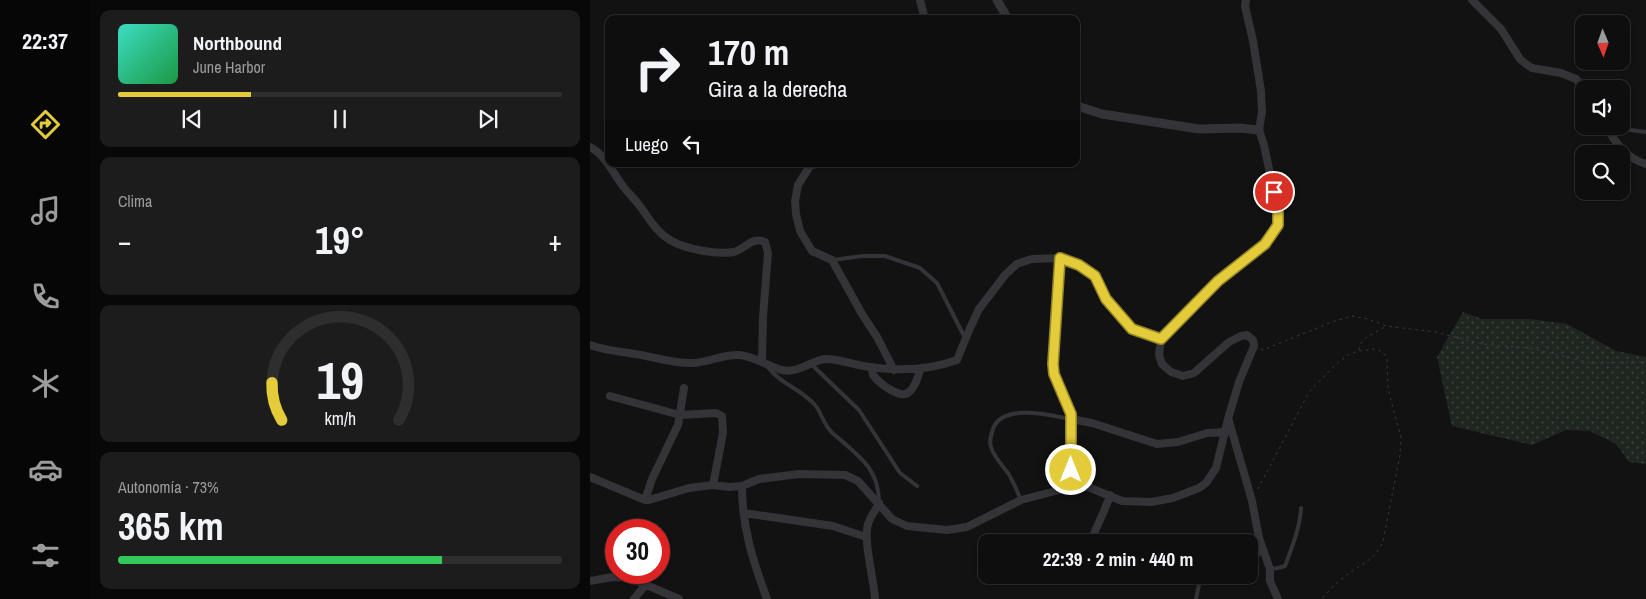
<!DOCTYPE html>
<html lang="es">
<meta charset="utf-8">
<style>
:root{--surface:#0e0e0e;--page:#1c1c1c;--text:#f1f3f6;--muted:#9b9c9e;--line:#2e2e2e;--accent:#e4cb3a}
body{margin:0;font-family:"Archivo Narrow",sans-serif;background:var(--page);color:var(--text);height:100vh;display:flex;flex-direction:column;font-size:19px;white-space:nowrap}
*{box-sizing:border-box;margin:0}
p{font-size:16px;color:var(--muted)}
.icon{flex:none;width:28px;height:28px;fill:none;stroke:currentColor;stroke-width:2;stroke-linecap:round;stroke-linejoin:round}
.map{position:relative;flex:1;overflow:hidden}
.drawer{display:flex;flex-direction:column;gap:10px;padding:10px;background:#080808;width:500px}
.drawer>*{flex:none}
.hud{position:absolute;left:15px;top:15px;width:475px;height:152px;border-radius:10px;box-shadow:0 1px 4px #0004,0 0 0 1px var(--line);background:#0e0e0e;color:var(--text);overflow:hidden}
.needle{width:32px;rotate:178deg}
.tools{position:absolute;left:985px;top:15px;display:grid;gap:10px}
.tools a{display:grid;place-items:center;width:55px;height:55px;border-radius:10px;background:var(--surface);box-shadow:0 1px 4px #0004,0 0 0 1px var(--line);font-size:25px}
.speed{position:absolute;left:15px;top:519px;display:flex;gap:10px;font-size:25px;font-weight:700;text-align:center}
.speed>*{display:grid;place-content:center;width:65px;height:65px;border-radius:50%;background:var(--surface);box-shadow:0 1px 4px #0004,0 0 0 1px var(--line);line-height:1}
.speed .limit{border:8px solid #d22;background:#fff;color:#111}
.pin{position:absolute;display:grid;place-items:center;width:42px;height:42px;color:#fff;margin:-21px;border:2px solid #fff;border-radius:50%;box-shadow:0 1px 5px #0007}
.me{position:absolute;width:55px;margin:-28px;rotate:0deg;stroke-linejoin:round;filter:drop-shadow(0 0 4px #0008)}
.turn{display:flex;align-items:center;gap:18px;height:105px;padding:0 20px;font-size:22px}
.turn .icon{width:65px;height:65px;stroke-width:2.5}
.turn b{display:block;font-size:35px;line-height:42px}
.then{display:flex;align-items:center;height:48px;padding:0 20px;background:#0003;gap:10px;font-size:19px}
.big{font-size:38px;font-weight:800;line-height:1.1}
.drawer .widget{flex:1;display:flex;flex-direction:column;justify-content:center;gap:8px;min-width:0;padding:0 18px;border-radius:10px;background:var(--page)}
.drawer .dial{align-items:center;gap:0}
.dial svg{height:130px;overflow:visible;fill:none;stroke:var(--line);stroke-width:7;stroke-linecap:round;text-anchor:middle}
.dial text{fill:var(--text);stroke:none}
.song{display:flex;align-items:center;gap:15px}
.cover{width:60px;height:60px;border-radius:8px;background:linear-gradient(135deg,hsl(170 70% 55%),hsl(140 70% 35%))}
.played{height:5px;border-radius:2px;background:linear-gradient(90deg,var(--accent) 30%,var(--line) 30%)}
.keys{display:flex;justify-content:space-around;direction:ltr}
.heat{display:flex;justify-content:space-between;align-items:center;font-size:28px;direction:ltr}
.charge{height:8px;border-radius:4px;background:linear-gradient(90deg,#34c759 73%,var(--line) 0)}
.trip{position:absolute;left:388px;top:534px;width:280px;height:50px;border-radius:10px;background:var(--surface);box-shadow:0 1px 4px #0004,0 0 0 1px var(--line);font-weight:800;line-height:50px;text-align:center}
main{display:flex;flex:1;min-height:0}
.menu{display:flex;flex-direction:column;width:90px;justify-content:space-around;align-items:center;background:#060606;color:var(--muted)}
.menu .icon{width:35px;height:35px}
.menu .on{color:var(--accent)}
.menu b{font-size:22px;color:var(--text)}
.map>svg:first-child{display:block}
.green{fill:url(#green-dots)}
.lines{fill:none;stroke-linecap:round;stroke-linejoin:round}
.path{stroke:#393a3f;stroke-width:1;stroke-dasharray:2.5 4;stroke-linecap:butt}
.service{stroke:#333338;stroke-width:4}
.minor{stroke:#333338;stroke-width:8}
.tertiary{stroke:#333338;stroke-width:9}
.route-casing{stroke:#948426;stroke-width:12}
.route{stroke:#e4cb3a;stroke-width:9}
</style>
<main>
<nav class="menu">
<b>22:37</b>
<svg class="icon on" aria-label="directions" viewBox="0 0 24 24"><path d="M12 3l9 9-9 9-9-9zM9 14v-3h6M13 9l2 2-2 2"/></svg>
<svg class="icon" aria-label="music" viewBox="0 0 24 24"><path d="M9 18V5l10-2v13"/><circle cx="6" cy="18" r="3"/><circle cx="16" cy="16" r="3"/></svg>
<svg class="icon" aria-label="phone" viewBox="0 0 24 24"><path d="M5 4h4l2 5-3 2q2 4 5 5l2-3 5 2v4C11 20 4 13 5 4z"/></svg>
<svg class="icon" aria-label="climate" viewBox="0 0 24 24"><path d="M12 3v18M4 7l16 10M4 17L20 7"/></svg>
<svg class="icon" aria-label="car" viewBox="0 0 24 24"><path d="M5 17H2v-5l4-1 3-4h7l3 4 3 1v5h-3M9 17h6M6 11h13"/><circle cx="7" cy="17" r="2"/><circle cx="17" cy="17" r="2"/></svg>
<svg class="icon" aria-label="filters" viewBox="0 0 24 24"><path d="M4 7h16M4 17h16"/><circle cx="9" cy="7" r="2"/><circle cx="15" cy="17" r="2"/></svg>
</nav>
<section class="drawer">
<div class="widget">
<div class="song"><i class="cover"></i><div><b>Northbound</b><p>June Harbor</p></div></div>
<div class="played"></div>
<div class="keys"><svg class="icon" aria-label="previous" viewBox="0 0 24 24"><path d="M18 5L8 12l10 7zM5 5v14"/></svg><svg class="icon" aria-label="pause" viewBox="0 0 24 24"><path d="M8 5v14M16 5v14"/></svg><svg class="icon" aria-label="next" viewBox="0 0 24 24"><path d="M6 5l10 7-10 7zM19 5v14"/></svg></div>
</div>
<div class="widget"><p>Clima</p>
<div class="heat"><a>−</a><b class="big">19°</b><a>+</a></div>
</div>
<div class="widget dial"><svg viewBox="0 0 100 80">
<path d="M14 69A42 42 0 1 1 86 69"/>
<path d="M14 69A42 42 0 0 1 8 46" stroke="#e4cb3a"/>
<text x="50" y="56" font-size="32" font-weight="700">19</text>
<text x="50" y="72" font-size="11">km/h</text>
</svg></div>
<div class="widget"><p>Autonomía · 73%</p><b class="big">365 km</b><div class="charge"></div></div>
</section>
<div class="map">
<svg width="1056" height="599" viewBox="0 0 1056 599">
<defs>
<pattern id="green-dots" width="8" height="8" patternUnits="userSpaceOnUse" patternTransform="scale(1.25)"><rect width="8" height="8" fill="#1f2620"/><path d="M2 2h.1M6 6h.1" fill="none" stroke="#3d423e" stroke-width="1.8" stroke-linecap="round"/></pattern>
</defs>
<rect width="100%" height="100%" fill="#121213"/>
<path class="green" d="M873,312L892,319H939L977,324L1026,351L1056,357V464L1039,462L1026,444L1000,431L976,430L942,445L862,426L847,357Z"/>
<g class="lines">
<path class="path" d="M671,349L673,350L742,322L762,316L778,319L796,326L845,332L893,344L939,348L1002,363L1056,362
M769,350C769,337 787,333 796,326
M668,489L719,392L745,365L758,355L769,351L784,349L793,352L797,360L798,389L811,437L810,455L793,541C787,558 772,564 758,574C749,580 739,590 732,599"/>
<path class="service" d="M1031,126L1040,130L1056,132
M242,260L273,256H295L330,268L347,283L375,338
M221,364L269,410L310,473L327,486
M177,366C190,384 211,389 225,405C231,412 233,422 239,429C242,434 249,438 253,442C274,460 289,473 289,502
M431,500C427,491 423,481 418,473C412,465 404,457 401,447C399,441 401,435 403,429C412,403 460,415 480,419
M680,569L688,568L695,566C702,547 710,528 711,508
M606,599L611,575"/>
<path class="minor" d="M330,0L335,19
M882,0L911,29L930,59L936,64L942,68L971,73L986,79L995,89
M1016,126C1026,144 1036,158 1056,164
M0,147C15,155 22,171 32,185C37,192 44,198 49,205C59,218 66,232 80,240C95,249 126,255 144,252C155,249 162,236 175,242L178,253L173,317L172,361
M226,164L220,166L208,185L205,201L206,214L210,231L222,251L242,260L272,314L287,337L304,370
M470,258L463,364L464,374L481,415V487
M0,345C16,351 29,351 45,354C65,357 83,364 104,363C119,362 134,354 149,355C165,356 178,367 192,370C208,374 221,360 236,359C248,359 261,364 273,366C304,371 337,371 367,360L380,328L389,309L399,296L415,275L427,264L442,259L470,258L489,265L505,276L517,299L543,329L571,339
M282,367C282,370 282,372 283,375C289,383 310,400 319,392C326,387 328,375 331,368
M20,396L90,415L126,413L132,416L133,433L123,485
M481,419L502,423L567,444L588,442L617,433L635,432
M639,421L662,501L669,538L680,569V581L688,599
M0,477L55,500H59L99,488L123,485L139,487L152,486L169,479L209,474L255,475L268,481L302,519L317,526L357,530L377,527L431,500L481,487H498L532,501L561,502L583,498L609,488L616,483L626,468L638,419L649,382L664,346L663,340L657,335L651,336L639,342L604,373L593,376L581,372L572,364L569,355L571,339L629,281L675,244L688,225L687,207L674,145L669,130L672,112L671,91L663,41L655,6L656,0
M152,486C152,528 163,561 177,599
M55,500L62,479L88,425L94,388
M154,513L243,526L276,537
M501,542C506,526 515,512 520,495
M659,556L664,555L673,549
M0,581L22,577L40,578L89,599
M44,599L56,584
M285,599C284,579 273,541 278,524C280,517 286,510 289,503"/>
<path class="tertiary" d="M407,0L418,19
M486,104L490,107L512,114L609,129L650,128L669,130"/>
</g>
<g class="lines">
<g class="route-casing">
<path id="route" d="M481,470V414L464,374L463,364L470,258L489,265L505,276L516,299L542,329L571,339L628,281L675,244L688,225V207L684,192"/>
</g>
<use href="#route" class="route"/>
</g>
</svg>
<div class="tools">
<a><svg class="needle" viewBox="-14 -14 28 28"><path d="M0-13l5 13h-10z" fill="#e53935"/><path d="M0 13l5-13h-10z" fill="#9b9c9e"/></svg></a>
<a><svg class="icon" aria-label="sound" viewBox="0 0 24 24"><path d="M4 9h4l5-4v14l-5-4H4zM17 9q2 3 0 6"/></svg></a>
<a><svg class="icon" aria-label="search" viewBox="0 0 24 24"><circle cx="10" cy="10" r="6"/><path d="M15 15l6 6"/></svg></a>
</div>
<div class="speed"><div class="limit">30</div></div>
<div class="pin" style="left:684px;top:192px;background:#d93025"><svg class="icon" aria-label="arrive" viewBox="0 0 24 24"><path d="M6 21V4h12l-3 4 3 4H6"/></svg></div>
<svg class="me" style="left:481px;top:470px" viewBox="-20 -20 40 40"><circle r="17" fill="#e4cb3a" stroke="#fff" stroke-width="3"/><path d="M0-11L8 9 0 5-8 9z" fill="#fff"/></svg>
<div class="trip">22:39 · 2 min · 440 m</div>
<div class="hud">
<div class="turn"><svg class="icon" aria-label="right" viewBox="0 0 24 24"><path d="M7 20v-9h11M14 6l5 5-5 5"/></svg><div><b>170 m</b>Gira a la derecha</div></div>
<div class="then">Luego<svg class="icon" aria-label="left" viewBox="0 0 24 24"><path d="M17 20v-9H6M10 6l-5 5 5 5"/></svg></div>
</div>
</div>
</main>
